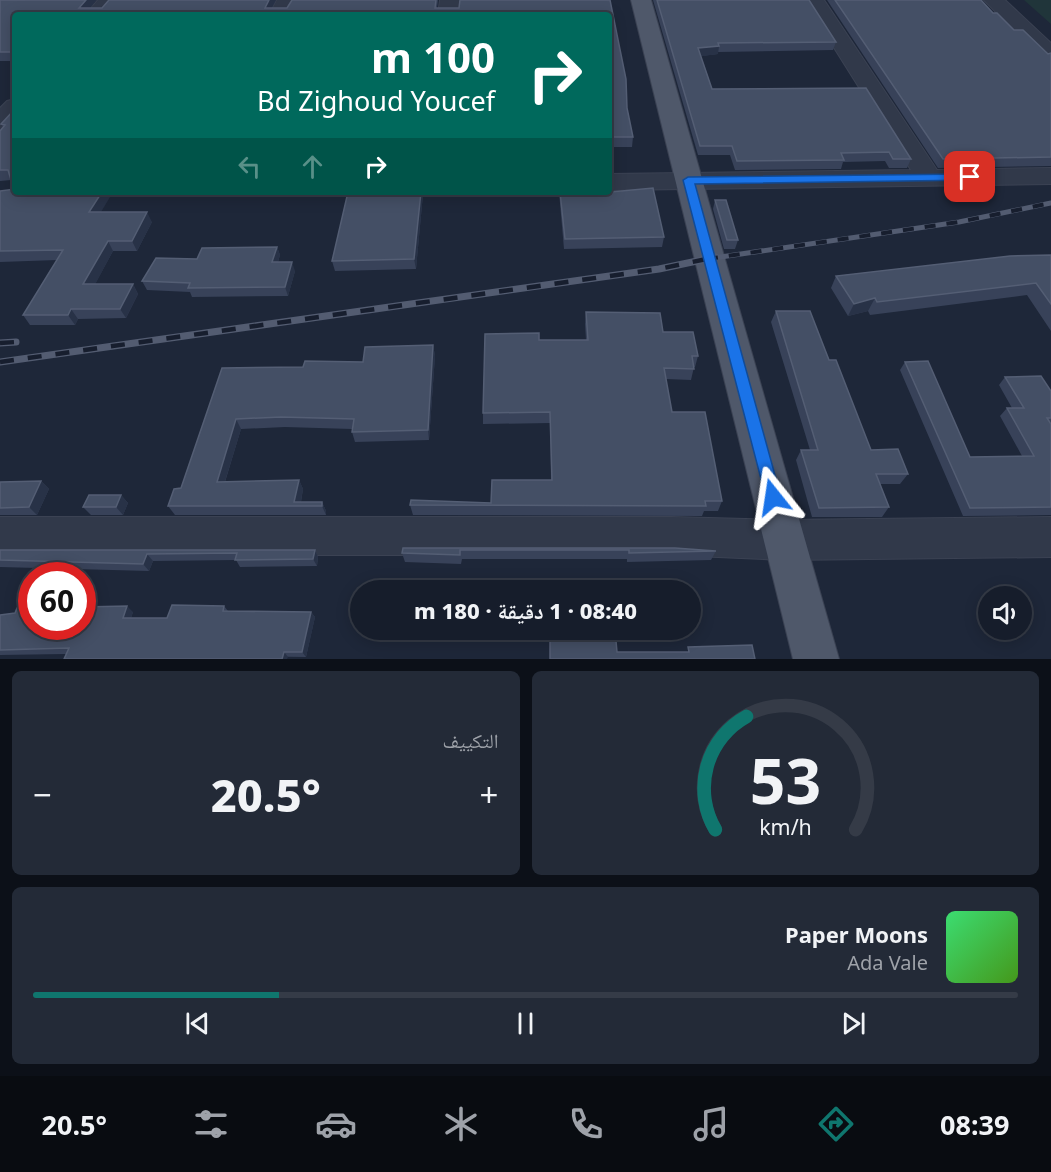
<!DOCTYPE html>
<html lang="ar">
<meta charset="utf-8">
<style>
:root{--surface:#161d2b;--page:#232a37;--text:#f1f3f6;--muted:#9ea2a9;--line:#353b47;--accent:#0f766e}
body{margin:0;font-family:"Noto Sans","Noto Naskh Arabic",sans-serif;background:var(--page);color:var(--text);direction:rtl;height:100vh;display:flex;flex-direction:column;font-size:22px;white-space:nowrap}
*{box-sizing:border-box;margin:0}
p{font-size:20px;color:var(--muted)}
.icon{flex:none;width:33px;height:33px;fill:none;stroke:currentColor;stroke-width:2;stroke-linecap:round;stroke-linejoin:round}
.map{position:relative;height:659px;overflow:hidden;direction:ltr}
.side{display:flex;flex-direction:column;gap:12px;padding:12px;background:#0c1018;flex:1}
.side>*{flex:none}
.guide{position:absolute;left:12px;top:12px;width:600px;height:183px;border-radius:6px;box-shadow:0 3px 15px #0003,0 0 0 2px var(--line);direction:rtl;background:#00695c;color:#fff;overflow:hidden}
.fabs{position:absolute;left:978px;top:586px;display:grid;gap:12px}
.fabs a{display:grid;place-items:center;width:54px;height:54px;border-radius:50%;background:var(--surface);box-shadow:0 3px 15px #0003,0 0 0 2px var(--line);font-size:30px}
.speed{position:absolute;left:18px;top:562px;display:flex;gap:12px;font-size:30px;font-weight:700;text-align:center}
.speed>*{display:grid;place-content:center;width:78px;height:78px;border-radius:50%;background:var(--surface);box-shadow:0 3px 15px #0003,0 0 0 2px var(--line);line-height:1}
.speed .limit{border:9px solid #d22;background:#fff;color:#111}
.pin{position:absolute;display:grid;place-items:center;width:51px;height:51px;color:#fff;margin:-26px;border-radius:12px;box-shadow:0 3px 9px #0006}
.me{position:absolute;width:66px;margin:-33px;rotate:345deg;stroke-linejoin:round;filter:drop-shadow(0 0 4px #0008)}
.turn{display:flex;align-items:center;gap:21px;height:126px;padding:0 18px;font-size:27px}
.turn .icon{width:78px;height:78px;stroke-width:2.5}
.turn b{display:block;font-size:42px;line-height:51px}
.lanes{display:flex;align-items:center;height:57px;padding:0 18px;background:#0003;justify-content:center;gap:30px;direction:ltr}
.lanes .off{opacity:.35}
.big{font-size:45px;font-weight:800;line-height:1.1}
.side .widget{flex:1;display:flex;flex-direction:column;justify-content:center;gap:9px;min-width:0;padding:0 21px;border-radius:9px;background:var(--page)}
.side .dial{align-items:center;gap:0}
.dial svg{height:156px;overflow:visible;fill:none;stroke:var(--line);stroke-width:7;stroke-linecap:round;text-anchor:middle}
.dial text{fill:var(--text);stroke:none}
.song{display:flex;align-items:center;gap:18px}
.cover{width:72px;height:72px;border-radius:9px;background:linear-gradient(135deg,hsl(140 70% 55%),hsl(100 70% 35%))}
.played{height:6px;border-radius:3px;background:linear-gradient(90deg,var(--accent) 25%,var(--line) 25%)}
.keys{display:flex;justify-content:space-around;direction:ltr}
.heat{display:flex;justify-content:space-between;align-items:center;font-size:33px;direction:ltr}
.side .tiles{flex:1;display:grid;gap:12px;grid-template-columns:1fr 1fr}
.widget:last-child{grid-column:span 2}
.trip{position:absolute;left:350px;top:580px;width:351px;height:60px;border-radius:30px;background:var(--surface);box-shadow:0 3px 15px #0003,0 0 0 2px var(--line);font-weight:800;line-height:60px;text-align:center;direction:rtl}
.tab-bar{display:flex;height:96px;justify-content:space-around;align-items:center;background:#090c11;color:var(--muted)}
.tab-bar .icon{width:42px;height:42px}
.tab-bar .current{color:var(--accent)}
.tab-bar b{font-size:27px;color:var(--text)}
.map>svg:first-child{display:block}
.green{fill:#20353a}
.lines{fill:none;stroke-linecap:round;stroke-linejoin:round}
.minor-casing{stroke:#3b4253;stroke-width:2}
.major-casing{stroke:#3b4253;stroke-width:2}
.minor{fill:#31394a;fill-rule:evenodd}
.major{fill:#4f586a;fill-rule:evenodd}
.rail-far1-casing{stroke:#535c71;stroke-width:5}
.rail-casing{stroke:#535c71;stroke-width:7}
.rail-far1{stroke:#171e2e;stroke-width:4;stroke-dasharray:11;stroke-linecap:butt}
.rail{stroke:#171e2e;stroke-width:4.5;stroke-dasharray:14;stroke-linecap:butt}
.wall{fill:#384259}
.shaded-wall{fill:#283247}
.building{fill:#444f65;stroke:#545e74;stroke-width:1.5}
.route{fill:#1a73e8;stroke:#114b97;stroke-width:1.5}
</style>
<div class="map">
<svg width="1051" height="659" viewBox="0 0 1051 659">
<rect width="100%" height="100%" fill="#1e2739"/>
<path class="green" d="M1024,0H1051V24Z"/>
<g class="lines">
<g class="minor-casing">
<path id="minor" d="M98,0H118L106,15H85Z
M277,0H297L289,15H269Z
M440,0H460L458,15H438Z
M804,0H824L937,170L1051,168V184L609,190V174L911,170Z
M984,0H1005L1051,43V61L1043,60Z
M15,99V121L9,128L0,130V108L7,101Z
M0,517H672L784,520L1051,517V557L784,560L672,555H0Z"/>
</g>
<g class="major-casing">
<path id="major" d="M631,0H651L839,659H793Z"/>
</g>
<use href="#minor" class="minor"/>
<use href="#major" class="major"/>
<g class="rail-far1-casing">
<path id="rail-far1" d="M707,259L959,222L1051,203"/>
</g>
<g class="rail-casing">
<path id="rail" d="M0,343L16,342
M0,362L659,269L716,257"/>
</g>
<use href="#rail-far1" class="rail-far1"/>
<use href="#rail" class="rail"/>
</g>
<path class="wall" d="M0,0H96L90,8H102L109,0H276L272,8H287L292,0H438L437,8H459L460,0H610L626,79L627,108L633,137L632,147H609V15H15V61H0Z
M653,0H809L836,42L833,50L718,52V54L701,56L712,89L911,159L907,168H889L885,161L843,162L841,169L735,170L730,155H698Z
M827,0H981L993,13L1014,30L1048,54L1051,53V166L938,168Z
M15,109V186L11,180L0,181V131L3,127L1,124Z
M0,191L101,212L152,222L137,251H113L95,284H133L138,294L126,318L78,319L75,325H30L23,315L57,260L0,262Z
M348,192H480L423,194L416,269L335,271L332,261Z
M559,192H611L664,237L662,247L564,249Z
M715,200L738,240L735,249H724L713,209Z
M277,247L280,255L278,262L295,271L288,296L192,297L190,292L147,290L142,281L197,259Z
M1051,255V331L1027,295L870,315L868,311L848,316L831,288L836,276Z
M776,311L829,360L871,450L908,474L900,484H880L889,507L882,517H812L796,460L801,450H810L771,322Z
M586,312L663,332L698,356L695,367H694L691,380L666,379L672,412L722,501L718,511H704L702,516L413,515L410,505L491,503L551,480L550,423L483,424V413L539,340H586L585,324Z
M433,345L435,356L429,440L355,442L352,432V429L285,427L241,429L225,482L299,480L303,489L301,502H322L326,511V515H175L168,506L181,488L222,368L303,367L363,362Z
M905,362L970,457L1022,456L1000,416L1007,408H1012L999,385L1005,377L1051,391V515L963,516L900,370Z
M41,481L49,489L37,515H0V483Z
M121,495L128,503L123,515H91L83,507Z
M403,548L716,551L711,560L627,562V559H462L461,564L405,562L402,553Z
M0,550H315L318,557L317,566L240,567L236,560L153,561L149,571L0,567Z
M224,606L228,611L311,612L315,617L306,657L66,654L0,655V615L133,612L131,618H167Z
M439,630H476V632L440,637Z"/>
<path class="shaded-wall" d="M86,0H96L85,15L79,8Z
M269,0H276L268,15L265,8Z
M719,46L718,54L696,57L698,48Z
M102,192H113L95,222L89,212Z
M421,192H423V194L416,269L414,259Z
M147,212L152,222L137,251L132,241Z
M108,241L113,251L90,294L83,284Z
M277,247L280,255L275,271L272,262Z
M292,262L295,271L288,296L285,287Z
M133,284L138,294L126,318L120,309Z
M875,298L868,311L848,316L854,304Z
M71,309L78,319L75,325L68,315Z
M433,345L435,356L429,440L428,430Z
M236,419L241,429L222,491L217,482Z
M299,480L303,489L300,506L294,502Z
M41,481L49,489L37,515L29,507Z
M121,495L128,503L123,515L116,507Z
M322,502L326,511V515L322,506Z
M315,550L318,557L317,566L313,559Z
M147,554L153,561L149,571L143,564Z
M127,606L133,612L129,624L123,618Z
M311,612L315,617L306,657L302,652Z
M284,652L288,657L287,659H282Z"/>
<path class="building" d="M0,0H86L79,8H102L109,0H269L265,8H287L292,0H436L435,8H459L460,0H610L626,79L627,108L633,137H609V15H15V52H0Z
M657,0H809L836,42L718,43L719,46L698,48L712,89L866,88L911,159H893L889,152L841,153L844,160L737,161L732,146H700Z
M835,0H981L993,13H997L1014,30H1023L1048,54L1051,53V157L943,159Z
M15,109V180H11L8,170H0V131L5,125L1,124Z
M609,184L611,192L653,188L664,237L565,239L560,192H609Z
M15,189V192H102L89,212H147L132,241H108L83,284H133L120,309H71L68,315H23L63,250L0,251V191Z
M348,192H421L414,259L332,261Z
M715,200H726L738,240H727Z
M277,247L272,262H292L285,287L188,288L190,283L142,281L156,258L197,259L202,248Z
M1051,255V304L1036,283L877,302L875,298L854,304L836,276L1010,256Z
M776,311H810L829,360H836L871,450L898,449L908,474H876L889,507L819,508L801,450H818Z
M586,312L660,313L663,332H693L698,356H692L694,369L664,368L672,412H705L722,501H705L706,506L410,505L411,500L491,503L492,480H552L550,412L483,413L485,334L539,333V340H588Z
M433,345L428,430L352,432L354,419L281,417L236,419L217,482L299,480L294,502H322V506H168L174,489L181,488L222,368L303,367L305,361L363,362L365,347Z
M928,361L970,457L1034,456L1007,408H1024L1005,377L1041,376L1051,391V418H1047L1051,424V507L970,508L905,362Z
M41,481L29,507L0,508V482Z
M89,495H121L116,507H83Z
M403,548H675L716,551L629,553V550H460V555L402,553Z
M0,550H315L313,559L235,560L237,553L147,554L143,564L0,560Z
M172,605L224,606L223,611L311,612L302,652H284L282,659H64L69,648L0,650V615L15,613L17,608H32V627H82V607L127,606L123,618H167Z
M439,630H464L440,634Z
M550,630H615L617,652H689L688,647L752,645L755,659H550Z"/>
<path class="route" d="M970,174L974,175V180L695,184L781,497L779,502L773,504L767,502L683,180L688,177Z"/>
</svg>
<div class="fabs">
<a><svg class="icon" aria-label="sound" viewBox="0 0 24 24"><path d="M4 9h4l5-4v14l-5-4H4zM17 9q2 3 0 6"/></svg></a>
</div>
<div class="speed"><div class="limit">60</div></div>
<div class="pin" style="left:970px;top:177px;background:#d93025"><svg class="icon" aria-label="arrive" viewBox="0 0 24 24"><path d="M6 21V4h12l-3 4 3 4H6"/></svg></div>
<svg class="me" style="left:773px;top:497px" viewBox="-20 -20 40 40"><path d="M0-17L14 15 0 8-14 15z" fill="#1a73e8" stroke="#fff" stroke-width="4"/></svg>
<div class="trip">08:40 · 1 دقيقة · 180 m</div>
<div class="guide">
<div class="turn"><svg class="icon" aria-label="right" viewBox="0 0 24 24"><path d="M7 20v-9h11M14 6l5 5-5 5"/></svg><div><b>100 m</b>Bd Zighoud Youcef</div></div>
<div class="lanes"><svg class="icon off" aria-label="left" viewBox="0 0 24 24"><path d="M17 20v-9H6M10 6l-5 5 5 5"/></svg><svg class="icon off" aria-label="ahead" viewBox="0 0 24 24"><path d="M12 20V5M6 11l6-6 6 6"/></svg><svg class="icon" aria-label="right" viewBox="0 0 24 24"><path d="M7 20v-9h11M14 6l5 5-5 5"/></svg></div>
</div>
</div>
<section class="side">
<div class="tiles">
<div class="widget dial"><svg viewBox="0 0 100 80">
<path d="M14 69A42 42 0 1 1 86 69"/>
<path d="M14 69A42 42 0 0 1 30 11" stroke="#0f766e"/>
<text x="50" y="56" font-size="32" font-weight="700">53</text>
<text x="50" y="72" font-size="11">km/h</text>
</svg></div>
<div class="widget"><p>التكييف</p>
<div class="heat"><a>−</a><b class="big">20.5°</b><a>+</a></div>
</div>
<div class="widget">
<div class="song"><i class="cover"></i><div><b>Paper Moons</b><p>Ada Vale</p></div></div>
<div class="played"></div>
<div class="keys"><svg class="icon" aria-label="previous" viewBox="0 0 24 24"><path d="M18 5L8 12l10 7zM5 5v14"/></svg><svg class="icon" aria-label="pause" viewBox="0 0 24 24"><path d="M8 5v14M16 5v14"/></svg><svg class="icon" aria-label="next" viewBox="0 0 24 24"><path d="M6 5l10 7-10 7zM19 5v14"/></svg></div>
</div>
</div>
</section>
<nav class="tab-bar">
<b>08:39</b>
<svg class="icon current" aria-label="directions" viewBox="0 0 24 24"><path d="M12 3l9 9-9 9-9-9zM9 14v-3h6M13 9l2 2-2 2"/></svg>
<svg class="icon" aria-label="music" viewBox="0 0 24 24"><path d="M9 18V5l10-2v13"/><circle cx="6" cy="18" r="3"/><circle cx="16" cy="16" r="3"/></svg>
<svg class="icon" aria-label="phone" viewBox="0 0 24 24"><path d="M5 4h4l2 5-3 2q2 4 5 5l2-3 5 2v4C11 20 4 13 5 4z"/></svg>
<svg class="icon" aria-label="climate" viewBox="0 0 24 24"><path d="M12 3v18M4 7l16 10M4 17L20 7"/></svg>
<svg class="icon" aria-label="car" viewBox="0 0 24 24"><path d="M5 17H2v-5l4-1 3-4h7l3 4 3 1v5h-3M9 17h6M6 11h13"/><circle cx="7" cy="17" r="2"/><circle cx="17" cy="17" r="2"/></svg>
<svg class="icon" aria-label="filters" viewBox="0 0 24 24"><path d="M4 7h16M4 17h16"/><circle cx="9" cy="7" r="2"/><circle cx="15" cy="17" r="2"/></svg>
<b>20.5°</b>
</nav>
